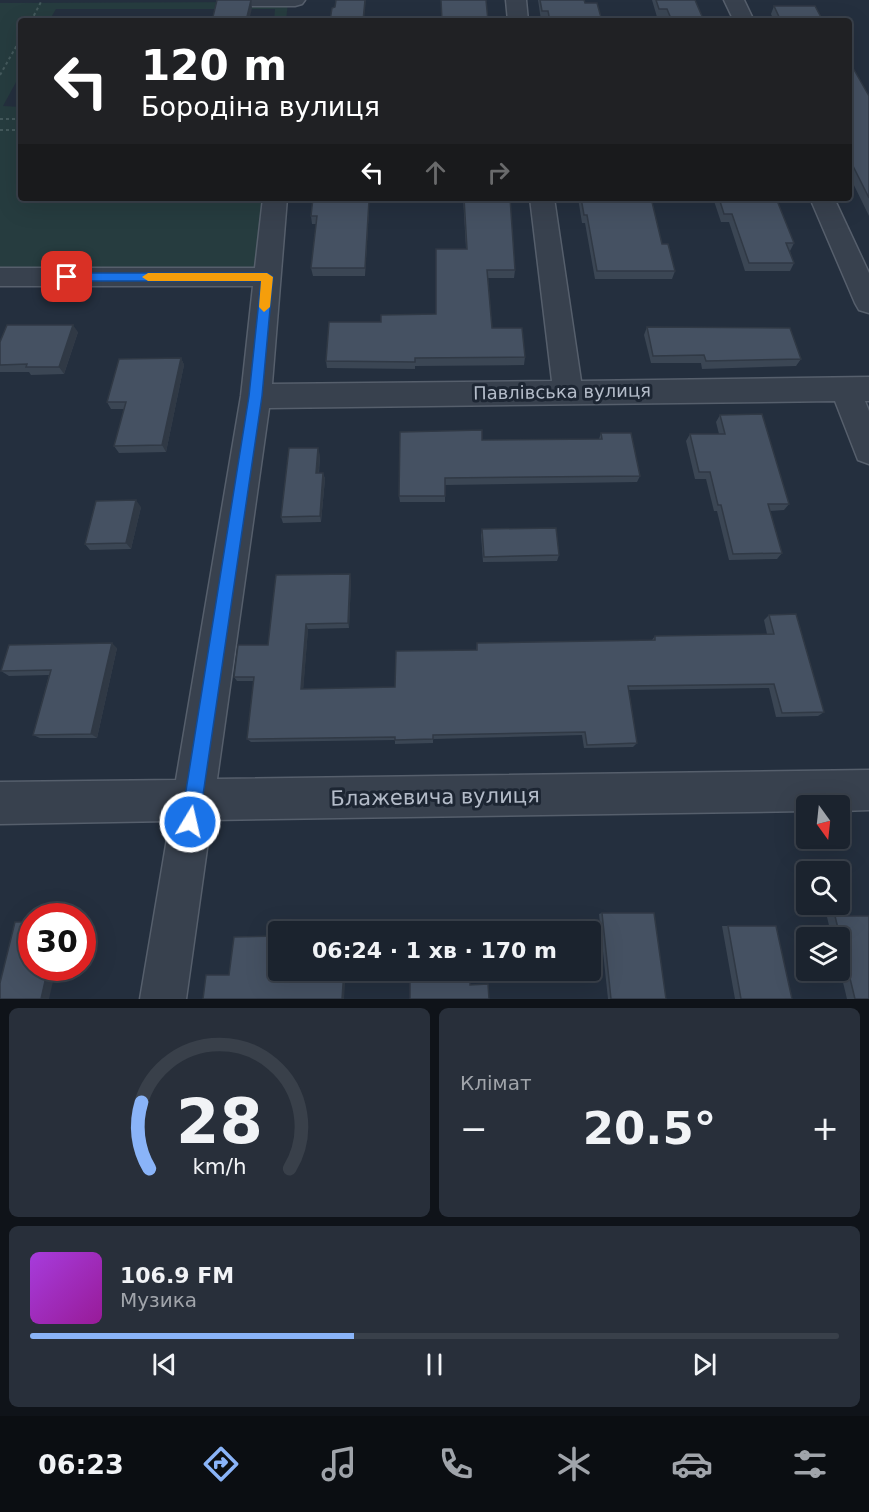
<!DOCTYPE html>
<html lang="uk">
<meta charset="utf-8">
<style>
:root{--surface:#1b232e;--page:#282f3a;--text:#f1f3f6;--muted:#a0a4aa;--line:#39404a;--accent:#8ab4f8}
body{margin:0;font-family:"DejaVu Sans",sans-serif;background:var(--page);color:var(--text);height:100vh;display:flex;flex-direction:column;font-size:22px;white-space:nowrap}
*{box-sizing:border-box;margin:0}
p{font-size:20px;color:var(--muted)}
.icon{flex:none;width:33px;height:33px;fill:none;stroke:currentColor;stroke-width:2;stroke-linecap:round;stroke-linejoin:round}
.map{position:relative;height:999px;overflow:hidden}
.details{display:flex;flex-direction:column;gap:9px;padding:9px;background:#0f1319;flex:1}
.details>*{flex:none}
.guide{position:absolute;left:18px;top:18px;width:834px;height:183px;border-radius:6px;box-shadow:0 6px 24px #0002,0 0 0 2px var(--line);background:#202124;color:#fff;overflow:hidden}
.needle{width:39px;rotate:165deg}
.fabs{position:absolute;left:796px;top:795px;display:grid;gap:12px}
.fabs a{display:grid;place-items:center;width:54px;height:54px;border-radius:6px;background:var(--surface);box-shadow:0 6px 24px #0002,0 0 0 2px var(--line);font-size:30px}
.speed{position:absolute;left:18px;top:903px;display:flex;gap:12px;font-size:30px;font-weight:700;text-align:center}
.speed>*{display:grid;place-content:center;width:78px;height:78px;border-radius:50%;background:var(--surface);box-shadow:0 6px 24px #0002,0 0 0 2px var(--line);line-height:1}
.speed .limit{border:9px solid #d22;background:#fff;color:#111}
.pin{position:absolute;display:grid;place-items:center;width:51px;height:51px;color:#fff;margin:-26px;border-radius:12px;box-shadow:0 3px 9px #0006}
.me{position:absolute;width:66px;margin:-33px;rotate:9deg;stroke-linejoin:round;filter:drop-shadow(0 0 4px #0008)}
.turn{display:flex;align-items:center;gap:21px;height:126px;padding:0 24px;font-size:27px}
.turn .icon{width:78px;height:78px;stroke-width:2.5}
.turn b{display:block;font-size:42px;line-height:51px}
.lanes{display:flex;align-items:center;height:57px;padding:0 24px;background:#0003;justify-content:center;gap:30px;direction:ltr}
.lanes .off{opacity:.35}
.big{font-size:45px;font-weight:700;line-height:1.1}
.details .tile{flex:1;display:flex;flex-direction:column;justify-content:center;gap:9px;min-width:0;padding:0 21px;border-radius:9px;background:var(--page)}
.details .dial{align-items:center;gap:0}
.dial svg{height:156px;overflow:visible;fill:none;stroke:var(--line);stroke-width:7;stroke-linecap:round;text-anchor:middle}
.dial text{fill:var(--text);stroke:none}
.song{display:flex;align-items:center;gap:18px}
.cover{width:72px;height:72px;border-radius:9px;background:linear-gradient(135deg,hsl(280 70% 55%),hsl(300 70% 35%))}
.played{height:6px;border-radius:3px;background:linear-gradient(90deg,var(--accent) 40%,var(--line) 40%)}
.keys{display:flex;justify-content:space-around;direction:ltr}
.heat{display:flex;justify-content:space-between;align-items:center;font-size:33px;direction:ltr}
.details .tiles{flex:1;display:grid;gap:9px;grid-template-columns:1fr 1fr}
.tile:last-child{grid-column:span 2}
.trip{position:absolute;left:268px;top:921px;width:333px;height:60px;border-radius:6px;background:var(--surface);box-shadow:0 6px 24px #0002,0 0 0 2px var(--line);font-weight:700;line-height:60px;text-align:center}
.tabs{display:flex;height:96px;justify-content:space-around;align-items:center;background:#0b0e12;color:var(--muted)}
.tabs .icon{width:42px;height:42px}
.tabs .active{color:var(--accent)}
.tabs b{font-size:27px;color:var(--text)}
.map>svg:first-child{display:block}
.green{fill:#263c3f}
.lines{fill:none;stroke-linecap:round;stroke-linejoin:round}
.minor-casing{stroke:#565f6c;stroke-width:3}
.path{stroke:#44595c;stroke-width:2;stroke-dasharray:3 3;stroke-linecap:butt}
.minor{fill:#38414e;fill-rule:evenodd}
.wall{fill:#3b4654}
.shaded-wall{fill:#303945}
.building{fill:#455162;stroke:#303945;stroke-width:1.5}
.route{fill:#1a73e8;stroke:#114b97;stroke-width:1.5}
.slow{fill:#f59e0b}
.labels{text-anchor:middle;stroke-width:6;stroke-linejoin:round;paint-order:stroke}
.street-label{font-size:18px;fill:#b4bcc9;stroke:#1d2633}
.near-street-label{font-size:21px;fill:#b4bcc9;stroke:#1d2633}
</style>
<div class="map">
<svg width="869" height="999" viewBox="0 0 869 999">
<rect width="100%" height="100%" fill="#242f3e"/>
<path class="green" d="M288,2L286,21H274L275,9H56L49,21H21V73L3,106L21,107V198H267L259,271L0,270V3Z"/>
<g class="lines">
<g class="minor-casing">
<path id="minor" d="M242,0H305L302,4L295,6H252L245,4Z
M506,0H526L528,21H508Z
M724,0H744L754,21H734Z
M263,198H287L272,384L552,381L530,198H554L581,381L869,377V401H865L869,411V464L858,460L835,401L269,408L217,779L869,770V810L840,811V806H807V811L211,820L186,999H140L170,821L0,824V782L176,780L241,396L253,286H0V268H255Z
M810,198H834L869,273V313L859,310L855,303Z"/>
</g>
<path class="path" d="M31,21L42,0
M0,75L21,38
M0,119H21
M0,130H21"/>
<use href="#minor" class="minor"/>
</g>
<path class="wall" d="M538,0H584L585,3L602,21H548L547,20H541Z
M652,0H695L704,21H667L665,17H657Z
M774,6L823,21H774L771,14Z
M849,61L869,96V216L849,175Z
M463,198H510L515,270L514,278H488L492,328L525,357L524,365L415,366V369L327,368L326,361L436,314L466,249Z
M578,198H647L662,244L675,271L672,279H595L585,223H582Z
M713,198H776L794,243L790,251L794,263L790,271H745L729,222H721Z
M353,200H369V208L365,276H313L311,268L316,224H312L311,216Z
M647,327L801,359L796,366L702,369L701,363H651L644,335Z
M78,332L64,374L31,375L29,372H0V342Z
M181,358L184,365L166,452L119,453L114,446L124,409H111L107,402Z
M720,415L789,504L784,510L770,511L782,553L777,559L729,560L717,511H714L706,479H695L686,441L690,434H719L716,422Z
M601,433L640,476L637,482L445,485V502H400L399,496L482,440L599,439Z
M320,455L319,473H323L325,479L321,522L283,523L281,517Z
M141,507L131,549L90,550L85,544Z
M482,529L559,555L557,561L483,562L481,535Z
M351,580L349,628L308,629L303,689L395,687L476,650L477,643L652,640L655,636L767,634L764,620L769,615L824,712L818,716L776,717L769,688L629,690L637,743L633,747L584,748L582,735L433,739V743L395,744V740L251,742L247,739L254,681H237L234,677L268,645Z
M117,648L97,738H40L33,735L49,675L9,676L1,671Z
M602,913L666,999H608L599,914Z
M869,916V999H847L840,970V938H832L827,917Z
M722,926H776L792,999H735Z"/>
<path class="shaded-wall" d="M251,0L252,8L249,21H246Z
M365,0H366L364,21H363Z
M369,200V208L365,276V268Z
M73,325L78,332L64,374L59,367Z
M181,358L184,365L166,452L162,445Z
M318,448L320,455L318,480L316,473Z
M323,473L325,479L321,522L320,516Z
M136,500L141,507L131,549L126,543Z
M350,574L351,580L349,628L348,623Z
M306,624L308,629L303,693L301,689Z
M112,643L117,648L97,738L91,734Z
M48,968H56L49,999H41Z
M344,970H346L344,999H342Z"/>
<path class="building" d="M217,0H251L246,21H212Z
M336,0H365L363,21H330L332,8L335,7Z
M441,0H486L488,21H442Z
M540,0H584L585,3H597L602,21H550L548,11H542Z
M656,0H695L704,21H672L667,9H659Z
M774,6H815L823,21H781Z
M849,61L869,96V198L849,158Z
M313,198H351V200H369L365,268H311L317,216H311Z
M464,198H510L515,270H487L492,328H522L525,357L415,358V362L326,361L329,322H381V315L436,314V249H467Z
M581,198H647L648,202H652L662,244H668L675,271H597L587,215H584Z
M719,198H776L794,243H786L794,263H749L732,214H724Z
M7,325H73L59,367H26L27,364L0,365V342Z
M647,327L790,328L801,359L706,361L704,355L653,356Z
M181,358L162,445L114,446L126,402H107L119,359Z
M762,414L789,504H768L782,553L733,554L721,505H718L710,472H699L690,434H725L720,415Z
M482,430V440L602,439L601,433H631L640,476L445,478V496H399L400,432Z
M289,448H318L316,473H323L320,516L281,517Z
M136,500L126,543L85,544L96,501Z
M556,528L559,555L484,557L482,529Z
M350,574L348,623L306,624L301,689L395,687L396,651L477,650V643L655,640V636L774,634L769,615L796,614L824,712L782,713L774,684L628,686L637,743L587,745L585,732L433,735V739L395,740V737L247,739L254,677H234L238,645H268L276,575Z
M112,643L91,734L33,735L51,670L1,671L9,645Z
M602,913H654L666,999H611Z
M835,916H869V999H855Z
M15,922H32V968H48L41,999H0V983Z
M728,926H776L792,999H741Z
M279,936V970H344L342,999H203L206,975H229L234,937Z
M410,970H470V985L488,984L489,999H410Z"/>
<path class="route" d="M67,273H267L273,277L262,396L199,822L196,828L190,831L184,828L181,822L249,396L261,281H67L61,277Z"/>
<path class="slow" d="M148,273H267L273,277L270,307L264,312L259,307L261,281H148L142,277Z"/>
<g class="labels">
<g class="street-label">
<text transform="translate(562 392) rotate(-1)" y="6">Павлівська вулиця</text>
</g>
<g class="near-street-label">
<text transform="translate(435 797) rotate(-1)" y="7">Блажевича вулиця</text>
</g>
</g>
</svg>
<div class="fabs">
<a><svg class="needle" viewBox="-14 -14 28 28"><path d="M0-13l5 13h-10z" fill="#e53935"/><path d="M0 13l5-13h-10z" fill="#a0a4aa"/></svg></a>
<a><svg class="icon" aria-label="search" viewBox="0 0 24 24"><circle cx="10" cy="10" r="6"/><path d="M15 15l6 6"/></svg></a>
<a><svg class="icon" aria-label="layers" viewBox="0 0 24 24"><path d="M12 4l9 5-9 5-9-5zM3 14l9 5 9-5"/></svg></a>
</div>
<div class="speed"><div class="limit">30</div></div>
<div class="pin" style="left:67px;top:277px;background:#d93025"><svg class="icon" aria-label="arrive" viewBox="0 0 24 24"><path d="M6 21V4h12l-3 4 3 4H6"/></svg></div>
<svg class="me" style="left:190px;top:822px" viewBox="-20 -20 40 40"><circle r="17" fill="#1a73e8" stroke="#fff" stroke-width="3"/><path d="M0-11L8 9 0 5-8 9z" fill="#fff"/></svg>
<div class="trip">06:24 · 1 хв · 170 m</div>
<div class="guide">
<div class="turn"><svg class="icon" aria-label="left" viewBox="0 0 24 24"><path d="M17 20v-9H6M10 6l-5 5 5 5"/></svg><div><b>120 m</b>Бородіна вулиця</div></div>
<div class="lanes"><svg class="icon" aria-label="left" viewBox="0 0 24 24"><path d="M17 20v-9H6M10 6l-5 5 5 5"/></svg><svg class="icon off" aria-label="ahead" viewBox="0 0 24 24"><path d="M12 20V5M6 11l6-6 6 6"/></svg><svg class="icon off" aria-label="right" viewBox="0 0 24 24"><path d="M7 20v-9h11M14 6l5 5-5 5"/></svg></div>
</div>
</div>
<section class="details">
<div class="tiles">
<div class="tile dial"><svg viewBox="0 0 100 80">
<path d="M14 69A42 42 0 1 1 86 69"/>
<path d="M14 69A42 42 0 0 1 10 35" stroke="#8ab4f8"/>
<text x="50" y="56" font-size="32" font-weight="700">28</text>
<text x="50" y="72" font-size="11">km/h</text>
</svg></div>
<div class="tile"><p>Клімат</p>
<div class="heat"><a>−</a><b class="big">20.5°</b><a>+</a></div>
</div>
<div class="tile">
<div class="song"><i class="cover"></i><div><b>106.9 FM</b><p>Музика</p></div></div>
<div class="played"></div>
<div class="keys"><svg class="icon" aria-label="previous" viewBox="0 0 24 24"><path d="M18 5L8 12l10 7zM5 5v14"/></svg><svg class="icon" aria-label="pause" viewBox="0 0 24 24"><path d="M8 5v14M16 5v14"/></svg><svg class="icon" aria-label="next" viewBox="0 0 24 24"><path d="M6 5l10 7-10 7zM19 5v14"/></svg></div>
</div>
</div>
</section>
<nav class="tabs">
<b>06:23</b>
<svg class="icon active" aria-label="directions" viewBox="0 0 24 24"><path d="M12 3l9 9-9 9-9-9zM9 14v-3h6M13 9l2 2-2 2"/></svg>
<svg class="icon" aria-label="music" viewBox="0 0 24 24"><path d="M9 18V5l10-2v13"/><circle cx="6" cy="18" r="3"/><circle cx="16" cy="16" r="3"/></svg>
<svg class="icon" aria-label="phone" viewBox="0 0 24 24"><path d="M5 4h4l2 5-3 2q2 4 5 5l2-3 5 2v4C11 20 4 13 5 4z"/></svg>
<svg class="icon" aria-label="climate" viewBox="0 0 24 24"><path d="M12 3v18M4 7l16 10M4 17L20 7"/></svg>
<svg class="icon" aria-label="car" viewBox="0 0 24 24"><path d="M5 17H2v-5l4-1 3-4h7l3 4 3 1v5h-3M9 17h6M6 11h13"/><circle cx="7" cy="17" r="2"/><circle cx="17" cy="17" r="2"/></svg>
<svg class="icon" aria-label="filters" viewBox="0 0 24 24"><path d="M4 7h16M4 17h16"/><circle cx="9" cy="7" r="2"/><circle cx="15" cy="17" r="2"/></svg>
</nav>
